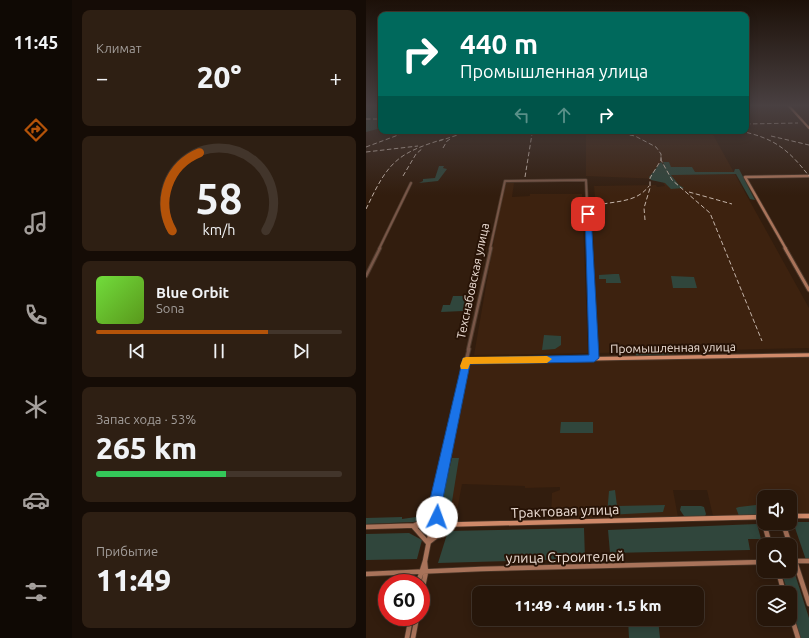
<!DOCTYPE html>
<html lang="ru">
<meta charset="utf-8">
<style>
:root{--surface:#26160a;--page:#2e1f13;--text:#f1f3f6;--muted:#a49f9c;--line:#42352b;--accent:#b45309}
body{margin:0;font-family:Ubuntu,sans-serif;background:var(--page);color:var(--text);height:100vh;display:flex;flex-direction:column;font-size:15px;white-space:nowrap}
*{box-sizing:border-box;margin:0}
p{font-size:13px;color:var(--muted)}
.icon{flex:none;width:22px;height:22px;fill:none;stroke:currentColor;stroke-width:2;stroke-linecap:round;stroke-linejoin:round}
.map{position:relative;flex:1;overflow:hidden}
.details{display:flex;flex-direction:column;gap:10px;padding:10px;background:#150c06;width:294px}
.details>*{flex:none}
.top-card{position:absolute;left:12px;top:12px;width:371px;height:122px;border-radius:8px;box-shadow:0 2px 10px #0003,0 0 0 1px var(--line);background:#00695c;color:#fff;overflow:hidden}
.tools{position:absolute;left:391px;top:490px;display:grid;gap:8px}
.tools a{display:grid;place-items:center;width:40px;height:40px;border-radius:8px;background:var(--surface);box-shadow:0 2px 10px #0003,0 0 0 1px var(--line);font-size:20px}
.speed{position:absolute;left:12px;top:574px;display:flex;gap:8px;font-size:20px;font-weight:700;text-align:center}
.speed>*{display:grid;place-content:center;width:52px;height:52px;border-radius:50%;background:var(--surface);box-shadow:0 2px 10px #0003,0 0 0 1px var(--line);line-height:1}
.speed .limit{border:6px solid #d22;background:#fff;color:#111}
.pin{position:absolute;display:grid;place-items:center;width:34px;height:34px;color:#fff;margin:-17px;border-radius:8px;box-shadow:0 2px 6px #0006}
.me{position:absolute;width:44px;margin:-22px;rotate:3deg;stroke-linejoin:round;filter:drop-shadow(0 0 3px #0008)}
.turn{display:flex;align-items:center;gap:14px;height:84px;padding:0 16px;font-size:18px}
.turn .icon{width:52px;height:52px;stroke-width:2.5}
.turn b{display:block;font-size:28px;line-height:34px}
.lanes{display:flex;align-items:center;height:38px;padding:0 16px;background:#0003;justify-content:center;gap:20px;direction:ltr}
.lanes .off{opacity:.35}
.big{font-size:30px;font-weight:800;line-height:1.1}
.details .tile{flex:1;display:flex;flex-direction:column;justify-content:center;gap:6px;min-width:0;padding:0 14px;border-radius:8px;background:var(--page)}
.details .dial{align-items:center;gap:0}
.dial svg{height:104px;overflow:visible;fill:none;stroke:var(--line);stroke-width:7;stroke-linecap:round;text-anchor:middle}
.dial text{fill:var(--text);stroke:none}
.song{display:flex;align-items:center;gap:12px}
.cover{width:48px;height:48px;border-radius:6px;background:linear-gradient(135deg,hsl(100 70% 55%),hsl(90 70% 35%))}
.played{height:4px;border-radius:2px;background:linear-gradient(90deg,var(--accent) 70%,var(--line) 70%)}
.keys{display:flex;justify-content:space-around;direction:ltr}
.heat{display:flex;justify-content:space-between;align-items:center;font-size:22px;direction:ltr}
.charge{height:6px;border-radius:3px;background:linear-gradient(90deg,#34c759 53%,var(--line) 0)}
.trip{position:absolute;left:106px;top:586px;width:232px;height:40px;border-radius:8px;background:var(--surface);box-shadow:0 2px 10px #0003,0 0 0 1px var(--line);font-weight:800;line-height:40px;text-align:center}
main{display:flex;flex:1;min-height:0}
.tab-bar{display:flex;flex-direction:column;width:72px;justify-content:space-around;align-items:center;background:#0f0904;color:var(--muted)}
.tab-bar .icon{width:28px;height:28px}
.tab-bar .active{color:var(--accent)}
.tab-bar b{font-size:18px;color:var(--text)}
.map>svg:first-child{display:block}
.built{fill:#3d220f}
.green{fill:#30463c}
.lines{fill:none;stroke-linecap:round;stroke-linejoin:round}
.tertiary-far2-casing{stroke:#4c382a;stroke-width:3.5}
.tertiary-far1-casing{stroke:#4c382a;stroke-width:4.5}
.tertiary-casing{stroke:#4c382a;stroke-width:5}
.secondary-far2-casing{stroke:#4c382a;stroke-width:4}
.secondary-far1-casing{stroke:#4c382a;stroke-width:5}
.secondary-casing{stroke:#4c382a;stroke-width:6}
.primary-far2-casing{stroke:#4c382a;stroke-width:3}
.primary-far1-casing{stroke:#4c382a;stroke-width:5.5}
.primary-casing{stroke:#4c382a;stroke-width:6}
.tertiary-far2{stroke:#785647;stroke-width:2}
.tertiary-far1{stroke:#785647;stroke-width:2.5}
.tertiary{stroke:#785647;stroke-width:3}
.secondary-far2{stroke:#a9735a;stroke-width:2.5}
.secondary-far1{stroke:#a9735a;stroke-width:3}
.secondary{stroke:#a9735a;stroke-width:4.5}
.primary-far2{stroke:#cf8969;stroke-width:2}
.primary-far1{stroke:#cf8969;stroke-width:3.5}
.primary{stroke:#cf8969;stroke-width:4.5}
.rail{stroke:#c4b4a9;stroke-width:1;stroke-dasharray:4.5 2.5;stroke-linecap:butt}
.route{fill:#1a73e8;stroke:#114b97}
.slow{fill:#f59e0b}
.labels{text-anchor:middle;stroke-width:4;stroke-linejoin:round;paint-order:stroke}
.street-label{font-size:12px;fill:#eedfd6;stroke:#271306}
.near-street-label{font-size:14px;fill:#eedfd6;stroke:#271306}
</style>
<main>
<nav class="tab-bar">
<b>11:45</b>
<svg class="icon active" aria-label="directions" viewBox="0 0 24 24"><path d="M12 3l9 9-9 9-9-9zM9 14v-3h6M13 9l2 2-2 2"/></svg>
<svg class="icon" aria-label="music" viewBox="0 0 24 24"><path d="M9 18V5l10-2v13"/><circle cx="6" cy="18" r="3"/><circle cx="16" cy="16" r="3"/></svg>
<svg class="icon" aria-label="phone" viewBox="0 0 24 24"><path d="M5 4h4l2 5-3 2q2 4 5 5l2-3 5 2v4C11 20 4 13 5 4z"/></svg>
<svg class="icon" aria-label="climate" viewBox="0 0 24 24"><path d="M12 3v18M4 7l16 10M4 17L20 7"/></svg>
<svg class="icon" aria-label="car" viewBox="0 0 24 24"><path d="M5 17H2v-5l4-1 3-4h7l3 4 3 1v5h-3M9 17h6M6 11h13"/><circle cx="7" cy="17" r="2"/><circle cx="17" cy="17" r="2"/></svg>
<svg class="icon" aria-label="filters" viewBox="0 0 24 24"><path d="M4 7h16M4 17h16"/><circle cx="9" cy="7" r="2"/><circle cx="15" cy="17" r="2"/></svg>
</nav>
<section class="details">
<div class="tile"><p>Климат</p>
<div class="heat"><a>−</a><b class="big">20°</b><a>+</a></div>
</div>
<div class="tile dial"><svg viewBox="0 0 100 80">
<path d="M14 69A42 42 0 1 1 86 69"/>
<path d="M14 69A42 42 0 0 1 35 9" stroke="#b45309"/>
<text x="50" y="56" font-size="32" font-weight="700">58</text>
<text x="50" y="72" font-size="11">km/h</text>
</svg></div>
<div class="tile">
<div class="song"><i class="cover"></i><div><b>Blue Orbit</b><p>Sona</p></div></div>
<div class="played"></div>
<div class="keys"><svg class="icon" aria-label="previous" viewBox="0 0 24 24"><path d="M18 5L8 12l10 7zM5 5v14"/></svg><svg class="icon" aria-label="pause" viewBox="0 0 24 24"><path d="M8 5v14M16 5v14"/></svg><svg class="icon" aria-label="next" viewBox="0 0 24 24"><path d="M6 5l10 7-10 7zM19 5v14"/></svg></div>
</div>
<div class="tile"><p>Запас хода · 53%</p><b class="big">265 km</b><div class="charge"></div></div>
<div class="tile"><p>Прибытие</p><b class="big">11:49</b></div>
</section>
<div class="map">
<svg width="443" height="638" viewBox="0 0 443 638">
<rect width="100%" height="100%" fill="#321d0e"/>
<path class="built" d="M220,131H345L443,308V348L232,353L226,211L230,210L228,186L290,185L291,187L299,186L295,179L220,176Z
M138,183H148L146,197L164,196V194H216L222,353L108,355Z
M443,356V513L424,514V497H398V514L347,516L341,490H307L312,517L185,520L186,493L194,490V487L159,488V486L96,484L89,522H80L73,519L72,511L99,372L105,364Z"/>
<path class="green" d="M0,105H15V128L0,132Z
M295,162L298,165L297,162H303L305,167H326L329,172H368L369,169H373L389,200L384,199L370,174L305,175L313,185L318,188L305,189L299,183L285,180L283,177Z
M73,166H78L77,168L81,169L72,181L53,183L57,181V179L69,178Z
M248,274H253L255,283H240V279H233V275Z
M305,276L328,277L331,288H307Z
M87,296H107L106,301H99L97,311L75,312L77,305H84Z
M178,335L195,336V345L189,349L176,350Z
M269,349H278V351L310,350L311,354L270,356Z
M195,422H227V433H194Z
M86,458H93L83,520H78C72,506 83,473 86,458Z
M249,490L251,506L299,505L297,512L241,515L243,491Z
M390,505L393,514L391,515L373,516L370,508L373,507Z
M315,506H335L338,507L340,514L339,516H318L314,510Z
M57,516L54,521L47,522L0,524V518L36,517V519Z
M427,522H443V559L440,560Z
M391,524L395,539H382L384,550L244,553L242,530Z
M218,528L219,559L72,563L82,531Z
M43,533L56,540L51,559L0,560V534Z
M427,568L443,618V638H434L424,602V593H422L415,571H424V569Z
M262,619H292L294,638H263Z"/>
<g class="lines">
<g class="tertiary-far2-casing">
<path id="tertiary-far2" d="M13,249L45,183
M124,249L139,181L220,180L223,249"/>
</g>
<g class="tertiary-far1-casing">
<path id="tertiary-far1" d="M223,248L228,350
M0,276L14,248
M102,350L125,248"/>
</g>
<g class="tertiary-casing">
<path id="tertiary" d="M228,349V358
M100,361L103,349"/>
</g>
<g class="secondary-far2-casing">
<path id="secondary-far2" d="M420,249L379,177L443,176"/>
</g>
<g class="secondary-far1-casing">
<path id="secondary-far1" d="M419,248L443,290"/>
</g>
<g class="secondary-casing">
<path id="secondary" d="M398,523L404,545
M417,523L424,545
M0,527L66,525L59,561L52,583
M63,542L84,526
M62,543L47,526L60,520L69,508
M424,546L443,604
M424,561H443
M412,571L418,593
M0,574L115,569L398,562
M55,596L60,572L59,562
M424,612L432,638
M41,638L45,617
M47,638L51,617"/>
</g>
<g class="primary-far2-casing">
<path id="primary-far2" d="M422,105L443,128"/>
</g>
<g class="primary-far1-casing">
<path id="primary-far1" d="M76,477L100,361L443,355"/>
</g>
<g class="primary-casing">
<path id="primary" d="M76,476L66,525L398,517
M70,511L72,520L80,524
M424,516H443"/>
</g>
<use href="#tertiary-far2" class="tertiary-far2"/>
<use href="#tertiary-far1" class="tertiary-far1"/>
<use href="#tertiary" class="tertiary"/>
<use href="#secondary-far2" class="secondary-far2"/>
<use href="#secondary-far1" class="secondary-far1"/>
<use href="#secondary" class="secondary"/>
<use href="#primary-far2" class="primary-far2"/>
<use href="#primary-far1" class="primary-far1"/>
<use href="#primary" class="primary"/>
<path class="rail" d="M0,119H15
M380,124L432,123
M243,131L269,136L290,147L295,154V160L306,180L344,213L396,341
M333,131L339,133
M374,131C408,138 422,149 443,176
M265,132L297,133
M405,136L443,145
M73,141L104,131
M0,147L43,131
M77,148L81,141L86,138
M0,152L52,146
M37,176L50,154L57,148
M159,177L166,134L165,131
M323,192L366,204
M237,204C254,201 272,201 283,186
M0,209C10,189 19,166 40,154C52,147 65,143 78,139
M279,220L278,208L284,188V178L295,160V156"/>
</g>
<linearGradient id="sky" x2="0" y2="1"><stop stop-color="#1c1008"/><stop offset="0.54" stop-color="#494041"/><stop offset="1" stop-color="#494041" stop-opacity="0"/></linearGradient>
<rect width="443" height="195" fill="url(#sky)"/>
<path class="route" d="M219,212L225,214L233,358L228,362L104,364L75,508L77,517L75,521L71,523L66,521L62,508L97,358L223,355Z"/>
<path class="slow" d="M181,356L186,359L181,363L104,364L102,369H95L94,366L97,358L100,357Z"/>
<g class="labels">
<g class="street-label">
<text transform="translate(107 281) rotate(-78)" y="4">Техснабовская улица</text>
<text transform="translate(307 348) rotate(-1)" y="4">Промышленная улица</text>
</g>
<g class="near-street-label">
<text transform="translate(199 511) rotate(-2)" y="5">Трактовая улица</text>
<text transform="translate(199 557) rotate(-1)" y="5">улица Строителей</text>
</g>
</g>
</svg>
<div class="tools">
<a><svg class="icon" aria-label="sound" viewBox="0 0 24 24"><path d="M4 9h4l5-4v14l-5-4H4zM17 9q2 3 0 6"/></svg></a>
<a><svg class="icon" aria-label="search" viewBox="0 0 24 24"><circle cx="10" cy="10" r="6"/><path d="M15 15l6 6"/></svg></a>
<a><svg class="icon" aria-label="layers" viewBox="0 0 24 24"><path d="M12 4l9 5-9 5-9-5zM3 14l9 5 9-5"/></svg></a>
</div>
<div class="speed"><div class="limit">60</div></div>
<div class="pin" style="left:222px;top:214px;background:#d93025"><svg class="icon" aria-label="arrive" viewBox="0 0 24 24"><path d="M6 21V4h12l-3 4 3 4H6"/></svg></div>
<svg class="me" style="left:71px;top:517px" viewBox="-20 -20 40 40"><circle r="19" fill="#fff"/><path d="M0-13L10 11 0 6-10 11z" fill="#1a73e8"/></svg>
<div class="trip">11:49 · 4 мин · 1.5 km</div>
<div class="top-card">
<div class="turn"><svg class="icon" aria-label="right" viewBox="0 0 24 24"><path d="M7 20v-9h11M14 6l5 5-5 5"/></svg><div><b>440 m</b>Промышленная улица</div></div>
<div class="lanes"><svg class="icon off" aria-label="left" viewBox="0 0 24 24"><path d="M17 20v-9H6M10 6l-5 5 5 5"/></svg><svg class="icon off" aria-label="ahead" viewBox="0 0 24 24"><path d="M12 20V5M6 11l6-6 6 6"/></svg><svg class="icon" aria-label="right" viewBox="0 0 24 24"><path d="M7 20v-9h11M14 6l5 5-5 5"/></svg></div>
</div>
</div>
</main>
